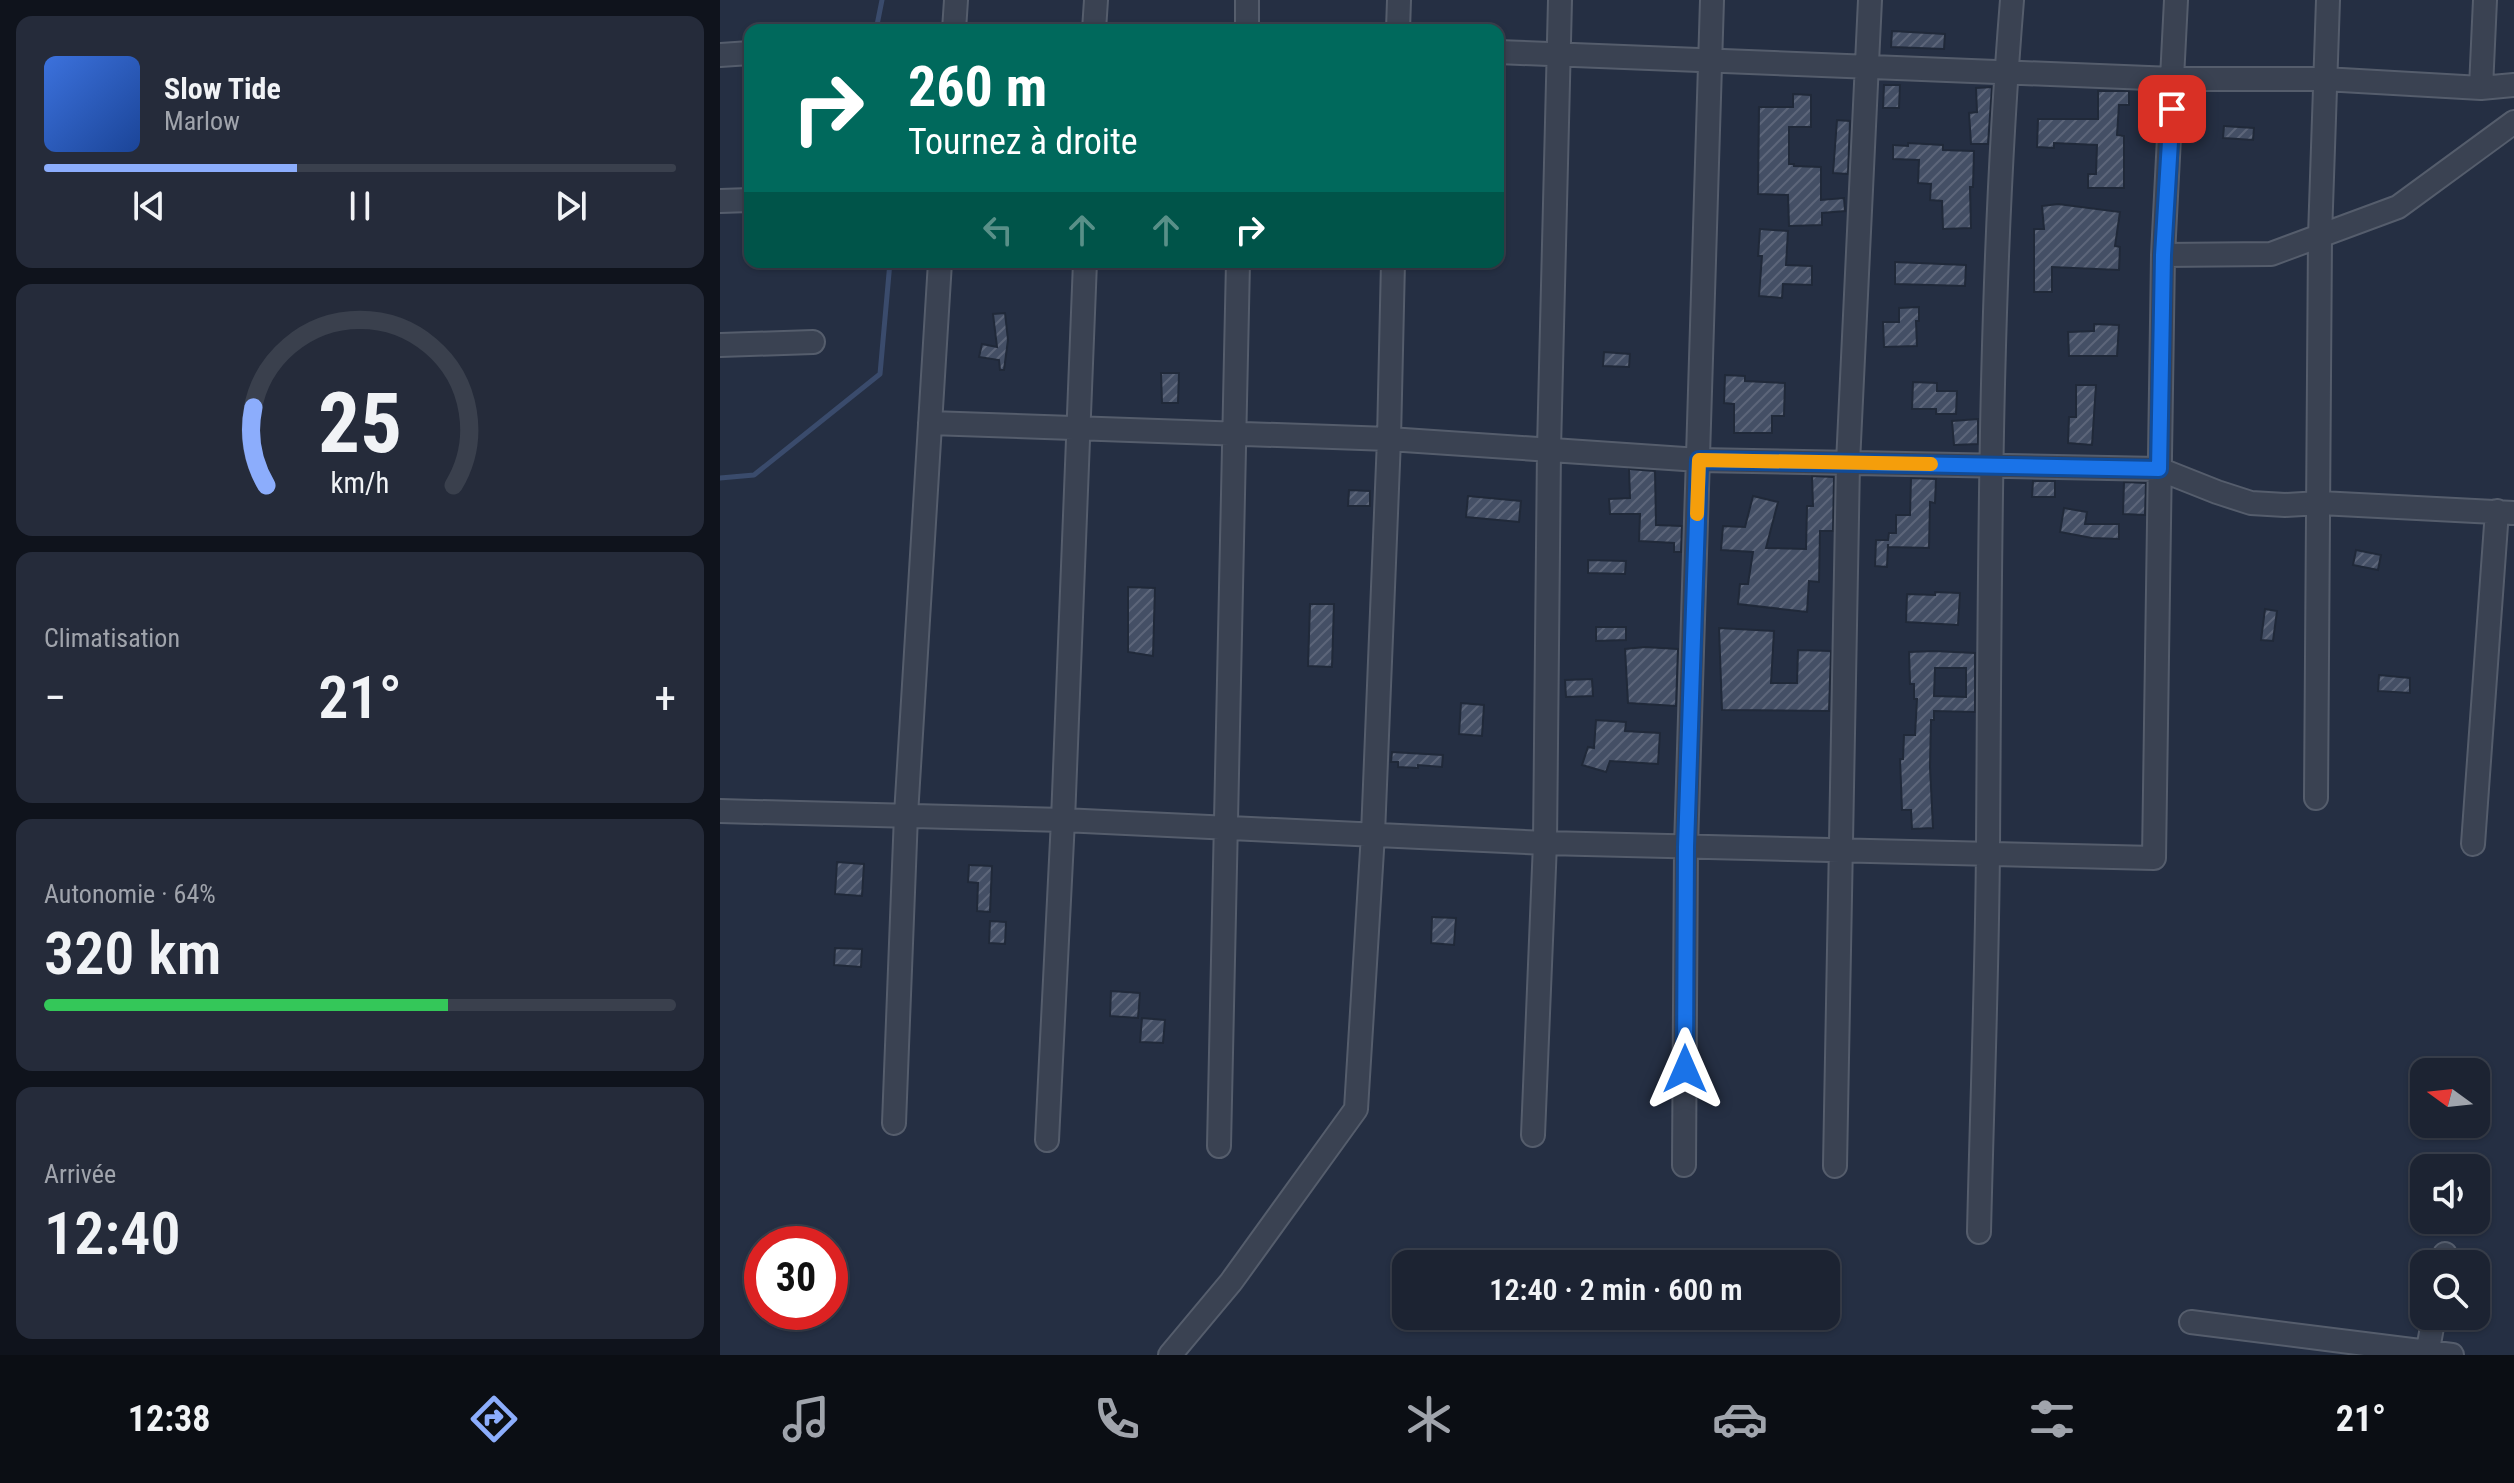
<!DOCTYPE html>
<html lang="fr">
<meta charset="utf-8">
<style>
:root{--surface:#1c2332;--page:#252b3a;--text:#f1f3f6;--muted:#a0a4ac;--line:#3a404d;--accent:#8cadfc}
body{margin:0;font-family:"Roboto Condensed",sans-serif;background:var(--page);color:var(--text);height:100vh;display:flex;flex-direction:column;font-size:30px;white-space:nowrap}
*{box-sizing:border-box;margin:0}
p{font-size:26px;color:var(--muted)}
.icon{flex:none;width:44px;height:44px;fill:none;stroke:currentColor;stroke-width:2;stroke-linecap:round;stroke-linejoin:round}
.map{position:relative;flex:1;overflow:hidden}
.sheet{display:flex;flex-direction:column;gap:16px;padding:16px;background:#0f131c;width:720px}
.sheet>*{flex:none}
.guide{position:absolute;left:24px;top:24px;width:760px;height:244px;border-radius:16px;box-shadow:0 2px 6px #0004,0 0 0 2px var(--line);background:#00695c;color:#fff;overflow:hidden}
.needle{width:52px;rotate:285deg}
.fabs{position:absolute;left:1690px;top:1058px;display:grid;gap:16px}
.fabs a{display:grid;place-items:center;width:80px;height:80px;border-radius:16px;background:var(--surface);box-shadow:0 2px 6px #0004,0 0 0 2px var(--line);font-size:40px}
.speed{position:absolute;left:24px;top:1226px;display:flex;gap:16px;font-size:40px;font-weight:700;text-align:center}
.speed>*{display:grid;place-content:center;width:104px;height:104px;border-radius:50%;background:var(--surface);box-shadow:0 2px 6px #0004,0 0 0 2px var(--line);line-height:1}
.speed .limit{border:12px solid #d22;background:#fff;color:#111}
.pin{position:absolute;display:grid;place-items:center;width:68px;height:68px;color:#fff;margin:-34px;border-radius:16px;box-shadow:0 4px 12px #0006}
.me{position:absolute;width:88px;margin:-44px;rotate:0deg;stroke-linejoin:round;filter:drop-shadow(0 0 6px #0008)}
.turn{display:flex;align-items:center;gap:28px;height:168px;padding:0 32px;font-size:36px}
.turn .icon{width:104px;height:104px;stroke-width:2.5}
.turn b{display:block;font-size:56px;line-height:68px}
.lanes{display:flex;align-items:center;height:76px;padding:0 32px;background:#0003;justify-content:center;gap:40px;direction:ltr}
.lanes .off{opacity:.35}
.big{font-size:60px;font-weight:600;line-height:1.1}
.sheet .widget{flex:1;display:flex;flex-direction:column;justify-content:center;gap:12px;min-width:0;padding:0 28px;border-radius:16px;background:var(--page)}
.sheet .dial{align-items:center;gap:0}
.dial svg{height:208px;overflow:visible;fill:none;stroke:var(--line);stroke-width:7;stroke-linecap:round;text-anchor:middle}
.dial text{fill:var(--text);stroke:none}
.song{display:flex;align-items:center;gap:24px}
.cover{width:96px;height:96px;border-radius:12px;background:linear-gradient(135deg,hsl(220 70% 55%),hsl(220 70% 35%))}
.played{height:8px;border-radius:4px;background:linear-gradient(90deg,var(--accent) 40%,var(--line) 40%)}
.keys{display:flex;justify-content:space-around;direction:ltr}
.heat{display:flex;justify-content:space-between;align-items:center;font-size:44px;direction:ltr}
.charge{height:12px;border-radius:6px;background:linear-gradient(90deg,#34c759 64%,var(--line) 0)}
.trip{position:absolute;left:672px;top:1250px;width:448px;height:80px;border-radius:16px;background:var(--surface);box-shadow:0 2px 6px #0004,0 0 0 2px var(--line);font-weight:600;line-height:80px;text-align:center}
.tab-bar{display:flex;height:128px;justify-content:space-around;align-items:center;background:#0b0e14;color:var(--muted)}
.tab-bar .icon{width:56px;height:56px}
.tab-bar .selected{color:var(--accent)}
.tab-bar b{font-size:36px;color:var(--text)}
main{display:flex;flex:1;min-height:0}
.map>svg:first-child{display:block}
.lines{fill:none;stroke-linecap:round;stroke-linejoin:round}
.stream{stroke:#3a4b6c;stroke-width:5}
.building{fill:url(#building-hatch);stroke:#202939;stroke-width:2;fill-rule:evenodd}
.minor-casing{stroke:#555d6c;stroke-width:26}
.minor{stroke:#3a4252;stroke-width:22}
.route-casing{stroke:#114b97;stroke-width:20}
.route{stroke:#1a73e8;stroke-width:14}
.slow{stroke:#f59e0b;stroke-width:14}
</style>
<main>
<section class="sheet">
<div class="widget">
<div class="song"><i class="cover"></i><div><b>Slow Tide</b><p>Marlow</p></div></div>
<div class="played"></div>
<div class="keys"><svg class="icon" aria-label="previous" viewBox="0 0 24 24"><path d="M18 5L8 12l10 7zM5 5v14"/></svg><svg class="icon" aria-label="pause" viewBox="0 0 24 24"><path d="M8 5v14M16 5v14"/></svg><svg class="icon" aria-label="next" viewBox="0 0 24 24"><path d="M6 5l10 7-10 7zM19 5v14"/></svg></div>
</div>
<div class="widget dial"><svg viewBox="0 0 100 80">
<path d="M14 69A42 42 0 1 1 86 69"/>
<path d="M14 69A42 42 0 0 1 9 39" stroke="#8cadfc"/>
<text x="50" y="56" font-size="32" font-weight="700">25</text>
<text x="50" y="72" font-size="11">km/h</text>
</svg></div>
<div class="widget"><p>Climatisation</p>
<div class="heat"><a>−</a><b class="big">21°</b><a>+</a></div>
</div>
<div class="widget"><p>Autonomie · 64%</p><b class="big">320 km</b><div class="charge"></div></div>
<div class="widget"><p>Arrivée</p><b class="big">12:40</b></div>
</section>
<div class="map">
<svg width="1794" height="1355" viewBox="0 0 1794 1355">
<defs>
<pattern id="building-hatch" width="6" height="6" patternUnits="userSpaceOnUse" patternTransform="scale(2)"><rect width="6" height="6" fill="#444f65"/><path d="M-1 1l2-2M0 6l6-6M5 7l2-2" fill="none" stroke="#5d667a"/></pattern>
</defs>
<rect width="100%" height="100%" fill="#252f43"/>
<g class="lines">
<path class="stream" d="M156,30L162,0
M0,478L34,475L160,374L170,262"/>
</g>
<path class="building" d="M1172,31L1225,34L1224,49L1171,47Z
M1164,85H1180L1179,108H1163Z
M1272,87L1268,144H1251L1249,113L1257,112L1256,88Z
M1378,91H1409V105H1399L1397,135L1404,136V188H1368V174H1376L1377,145L1334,143V148L1317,147L1318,119H1378Z
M1073,94L1091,95V127H1069V164H1074V166L1101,167V200L1124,198L1125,211L1102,213V225L1069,226L1068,195L1038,194L1039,107H1073Z
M1117,120L1130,121L1128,174L1113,173Z
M1504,126L1534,128L1533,140L1503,138Z
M1188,143L1223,145V150L1254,151L1253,187H1250L1251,228L1223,229L1222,201L1210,200L1211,184L1198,183L1199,160L1173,159V145L1188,146Z
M1338,204L1400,212L1395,246L1400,247L1399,270L1332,267V292H1314V229H1324L1322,206Z
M1040,229L1068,231L1066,265L1092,266V285L1063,284L1062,298L1039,296L1042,256H1038Z
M1175,262L1246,265L1245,286L1175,284Z
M1199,307V321H1196L1197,346L1164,347L1163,322H1179V308Z
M285,313L288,340L284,370H280L279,360L259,357L262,344L277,347L273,314Z
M1374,324L1399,325L1397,356H1349L1348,332L1374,331Z
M884,352L910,354L909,367L883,366Z
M441,373H459L458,403H442Z
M1005,375L1025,376V381L1065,383L1064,416H1052V433H1014V404L1004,403Z
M1193,382L1217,383V391H1237L1236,414H1216V409H1192Z
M1356,385H1376L1372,445L1348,443L1349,417H1356Z
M1258,419V444L1234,445L1232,421Z
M909,469L935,471L936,525L962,526L961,552H954V543L919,541L920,514H890L889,499L910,498Z
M1092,476L1114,477L1113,531H1100L1099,582L1089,581L1087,612L1018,604L1020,584H1028L1033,552L1001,550L1003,526L1025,527L1033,496L1058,502L1046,548L1086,549L1087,506H1093Z
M1191,478L1216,479L1215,503L1210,502L1209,548L1168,547V544L1167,567L1155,566L1156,540H1168L1169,533H1176V515H1190Z
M1313,481H1335V497H1312Z
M1404,482L1426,483L1425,515L1403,514Z
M629,490L650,491V506H628Z
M748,496L801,501L799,522L746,517Z
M1344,508L1367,512L1365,524H1399V539L1372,538L1340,532Z
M1636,550L1661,555L1658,570L1633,565Z
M868,560L906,561L905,574L868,573Z
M408,587L435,588L433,656L408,652Z
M1215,592L1240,593L1238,625L1186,622L1187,594L1215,595Z
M590,604H614L612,667L588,666Z
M1545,609L1557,611L1553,641L1541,640Z
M876,627H906V640L876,641Z
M999,628L1054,631L1051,683H1077L1078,650L1111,651L1109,711L1002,710Z
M925,647L958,649L956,706L908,703L905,649Z
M1214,651L1255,653V712L1214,711V720H1211L1210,767L1213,828L1192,829L1191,810H1182L1180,759H1183L1184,735H1195L1197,699H1194V684H1190L1189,652ZM1215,668H1246V697L1214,696Z
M1659,675L1690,678V693L1658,691Z
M872,679L873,696L846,697L845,680Z
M741,703L764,705L762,736L739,734Z
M876,720L906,722L905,731L940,733L938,764L890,761L886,772L862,765L868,747L874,748Z
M672,752L723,755L722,767L698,765V768L678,767V762H671Z
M117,862L144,864L142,896L115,894Z
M249,865L272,866L270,912L257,911L258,883L248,882Z
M712,917L736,918L734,945L711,943Z
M270,921L286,922L285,944L269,943Z
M115,948L142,949L141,967L114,965Z
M391,991L420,993L418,1018L390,1016Z
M422,1018L445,1020L443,1043L420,1042Z"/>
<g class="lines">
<g class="minor-casing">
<path id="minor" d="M234,30L236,0
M374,30L376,0
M527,30V0
M678,30L679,0
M778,52L1453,79H1604L1761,88L1794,85
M0,55L30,53
M1761,88L1765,0
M0,201L30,200
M1443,255L1551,254L1678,207L1794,122
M0,345L93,342
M210,423L669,439L979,460L1439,469L1497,492L1531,503L1565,505L1600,503L1794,513
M1596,798L1600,236L1608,0
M0,811L343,820L825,843L1434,858L1443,255L1456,0
M1753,844L1777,511
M174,1123L186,815L220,262
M813,1135L825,843L829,449L840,0
M327,1140L343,820L365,262
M499,1146L518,262
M964,1165L966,847L992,0
M1115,1166L1128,463L1150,0
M1259,1232C1262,1104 1267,976 1268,848C1270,565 1269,282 1292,0
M1723,1264L1725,1254
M1471,1322L1732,1355
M450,1355L511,1282L636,1109L653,834L669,439L673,262
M1707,1355L1714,1316"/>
</g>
<use href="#minor" class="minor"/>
</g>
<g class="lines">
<g class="route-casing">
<path id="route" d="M965,1069L966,847L979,460L1439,469L1443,255L1452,109"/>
</g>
<use href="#route" class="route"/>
<path class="slow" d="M977,514L979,460L1211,464"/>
</g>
</svg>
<div class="fabs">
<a><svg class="needle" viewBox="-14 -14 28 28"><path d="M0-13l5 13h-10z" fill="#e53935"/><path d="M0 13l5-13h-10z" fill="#a0a4ac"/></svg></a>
<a><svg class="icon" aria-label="sound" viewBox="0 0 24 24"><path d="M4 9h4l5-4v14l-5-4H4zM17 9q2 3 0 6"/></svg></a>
<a><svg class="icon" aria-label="search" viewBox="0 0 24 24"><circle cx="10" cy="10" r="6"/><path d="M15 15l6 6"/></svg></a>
</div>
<div class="speed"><div class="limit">30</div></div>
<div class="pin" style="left:1452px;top:109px;background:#d93025"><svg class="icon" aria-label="arrive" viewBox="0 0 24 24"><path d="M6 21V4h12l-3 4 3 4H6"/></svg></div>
<svg class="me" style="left:965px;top:1069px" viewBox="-20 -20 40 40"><path d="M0-17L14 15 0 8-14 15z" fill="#1a73e8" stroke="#fff" stroke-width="4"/></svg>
<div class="trip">12:40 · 2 min · 600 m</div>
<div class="guide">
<div class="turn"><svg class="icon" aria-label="right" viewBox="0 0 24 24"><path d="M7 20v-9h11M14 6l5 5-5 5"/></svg><div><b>260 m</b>Tournez à droite</div></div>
<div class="lanes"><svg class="icon off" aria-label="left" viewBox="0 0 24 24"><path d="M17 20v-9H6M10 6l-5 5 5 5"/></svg><svg class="icon off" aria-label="ahead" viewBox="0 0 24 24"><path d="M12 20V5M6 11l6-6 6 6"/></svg><svg class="icon off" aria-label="ahead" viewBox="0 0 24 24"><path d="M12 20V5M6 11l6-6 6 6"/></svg><svg class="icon" aria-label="right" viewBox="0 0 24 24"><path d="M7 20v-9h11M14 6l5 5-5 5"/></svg></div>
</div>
</div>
</main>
<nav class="tab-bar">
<b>12:38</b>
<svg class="icon selected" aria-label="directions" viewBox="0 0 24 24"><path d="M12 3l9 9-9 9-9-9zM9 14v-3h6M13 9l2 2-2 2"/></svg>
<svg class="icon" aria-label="music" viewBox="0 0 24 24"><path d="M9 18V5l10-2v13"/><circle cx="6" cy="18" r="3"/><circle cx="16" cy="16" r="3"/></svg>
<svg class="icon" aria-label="phone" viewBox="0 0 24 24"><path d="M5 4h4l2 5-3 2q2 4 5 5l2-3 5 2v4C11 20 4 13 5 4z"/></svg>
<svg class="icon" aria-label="climate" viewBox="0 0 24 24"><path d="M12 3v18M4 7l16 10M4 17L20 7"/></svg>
<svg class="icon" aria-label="car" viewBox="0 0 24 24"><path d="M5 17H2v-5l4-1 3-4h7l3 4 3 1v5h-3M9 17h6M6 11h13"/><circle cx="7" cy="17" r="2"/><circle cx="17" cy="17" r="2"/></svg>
<svg class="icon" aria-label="filters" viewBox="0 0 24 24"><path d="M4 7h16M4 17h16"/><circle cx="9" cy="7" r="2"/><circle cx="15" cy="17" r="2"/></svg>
<b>21°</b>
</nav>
